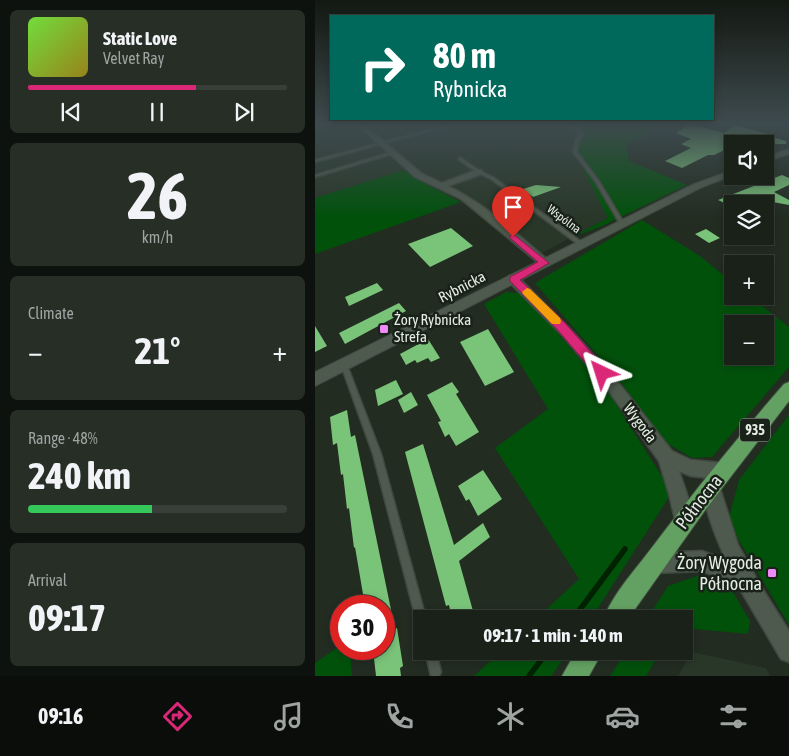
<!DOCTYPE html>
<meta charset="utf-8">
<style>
:root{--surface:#1a2119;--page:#272e26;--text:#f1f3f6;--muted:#9fa3a2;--line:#383e38;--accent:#db2777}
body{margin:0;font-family:"Asap Condensed",sans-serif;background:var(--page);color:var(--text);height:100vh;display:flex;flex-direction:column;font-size:19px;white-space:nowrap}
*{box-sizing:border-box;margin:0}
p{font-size:16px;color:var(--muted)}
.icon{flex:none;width:28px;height:28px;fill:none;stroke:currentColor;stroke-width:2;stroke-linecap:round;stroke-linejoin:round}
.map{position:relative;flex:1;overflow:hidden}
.panel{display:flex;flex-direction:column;gap:10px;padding:10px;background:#0e120e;width:315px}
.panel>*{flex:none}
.banner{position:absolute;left:15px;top:15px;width:384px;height:105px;border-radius:0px;box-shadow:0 2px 8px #0003,0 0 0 1px var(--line);background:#00695c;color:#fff;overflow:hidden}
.tools{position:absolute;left:409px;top:135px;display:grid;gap:10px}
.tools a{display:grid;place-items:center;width:50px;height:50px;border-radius:0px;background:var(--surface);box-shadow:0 2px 8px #0003,0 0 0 1px var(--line);font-size:25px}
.speed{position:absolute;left:15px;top:595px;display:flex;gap:10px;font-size:25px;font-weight:700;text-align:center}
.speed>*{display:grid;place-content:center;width:65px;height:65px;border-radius:50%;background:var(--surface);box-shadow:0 2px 8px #0003,0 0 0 1px var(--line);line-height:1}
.speed .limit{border:8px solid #d22;background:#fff;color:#111}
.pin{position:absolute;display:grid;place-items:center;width:42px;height:42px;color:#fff;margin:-51px -21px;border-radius:50% 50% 50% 0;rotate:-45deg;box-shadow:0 0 5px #0007}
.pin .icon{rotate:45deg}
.me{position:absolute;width:55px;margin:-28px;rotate:319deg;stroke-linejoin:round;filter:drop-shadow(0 0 4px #0008)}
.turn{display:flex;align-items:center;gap:18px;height:105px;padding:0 20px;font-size:22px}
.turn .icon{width:65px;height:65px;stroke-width:2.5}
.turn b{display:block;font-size:35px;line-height:42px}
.big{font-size:38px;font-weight:700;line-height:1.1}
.panel .tile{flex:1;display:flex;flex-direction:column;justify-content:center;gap:8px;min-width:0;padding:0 18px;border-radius:8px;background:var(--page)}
.panel .dial{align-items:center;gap:0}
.dial b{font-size:65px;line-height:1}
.song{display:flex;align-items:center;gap:15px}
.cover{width:60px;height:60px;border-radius:8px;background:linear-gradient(135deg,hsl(100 70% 55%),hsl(50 70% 35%))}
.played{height:5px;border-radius:2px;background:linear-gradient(90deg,var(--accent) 65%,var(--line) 65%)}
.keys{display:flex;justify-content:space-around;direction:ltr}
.heat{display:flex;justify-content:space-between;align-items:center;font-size:28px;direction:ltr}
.charge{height:8px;border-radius:4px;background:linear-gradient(90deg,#34c759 48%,var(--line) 0)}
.trip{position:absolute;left:98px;top:610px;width:280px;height:50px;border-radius:0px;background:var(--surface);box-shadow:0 2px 8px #0003,0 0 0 1px var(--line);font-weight:700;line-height:50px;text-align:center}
.tab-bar{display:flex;height:80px;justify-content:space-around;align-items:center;background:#0a0d0a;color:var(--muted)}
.tab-bar .icon{width:35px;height:35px}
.tab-bar .current{color:var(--accent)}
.tab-bar b{font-size:22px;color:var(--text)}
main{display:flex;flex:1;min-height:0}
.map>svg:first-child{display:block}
.built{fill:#283728}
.green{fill:#01510b;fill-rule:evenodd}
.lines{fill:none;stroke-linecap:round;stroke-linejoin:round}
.stream{stroke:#020;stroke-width:5.5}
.building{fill:#7ac479}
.service-casing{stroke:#40483f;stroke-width:3}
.minor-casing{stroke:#40483f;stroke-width:3}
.tertiary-casing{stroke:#40483f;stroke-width:2}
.primary-casing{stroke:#40483f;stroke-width:2}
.service{fill:#4f5a4e;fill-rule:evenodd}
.minor{fill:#4f5a4e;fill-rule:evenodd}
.tertiary{fill:#4f5a4e;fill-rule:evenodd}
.primary{fill:#63a162;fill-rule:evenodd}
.route{fill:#db2777;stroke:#8e194d}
.slow{fill:#f59e0b}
.poi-dot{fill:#ee8bf8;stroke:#182218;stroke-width:2}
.labels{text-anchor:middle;stroke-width:5;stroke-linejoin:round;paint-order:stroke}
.far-street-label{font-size:12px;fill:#e6ede5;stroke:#182218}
.shield{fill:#182218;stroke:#a8b0a8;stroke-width:1}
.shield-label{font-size:14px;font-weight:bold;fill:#e6ede5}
.street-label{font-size:15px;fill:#e6ede5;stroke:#182218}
.poi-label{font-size:15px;fill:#e6ede5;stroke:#182218;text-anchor:start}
.near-street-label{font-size:18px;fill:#e6ede5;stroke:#182218}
.near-poi-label{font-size:18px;fill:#e6ede5;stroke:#182218;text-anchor:end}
</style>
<main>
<section class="panel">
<div class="tile">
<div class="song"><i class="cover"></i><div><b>Static Love</b><p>Velvet Ray</p></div></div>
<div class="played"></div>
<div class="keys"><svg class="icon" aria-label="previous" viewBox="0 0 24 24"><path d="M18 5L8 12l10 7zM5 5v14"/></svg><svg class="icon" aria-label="pause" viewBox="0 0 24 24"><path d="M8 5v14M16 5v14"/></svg><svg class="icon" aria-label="next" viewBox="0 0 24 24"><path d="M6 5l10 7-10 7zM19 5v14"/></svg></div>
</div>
<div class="tile dial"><b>26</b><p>km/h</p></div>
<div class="tile"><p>Climate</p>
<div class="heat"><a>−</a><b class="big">21°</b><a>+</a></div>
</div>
<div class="tile"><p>Range · 48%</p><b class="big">240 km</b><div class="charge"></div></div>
<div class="tile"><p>Arrival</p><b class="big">09:17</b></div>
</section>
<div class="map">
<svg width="474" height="676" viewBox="0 0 474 676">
<rect width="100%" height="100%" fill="#222c21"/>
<path class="built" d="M0,124H261L270,136L293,218L225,254L159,200L153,199L133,189L113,185L89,170L0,198Z
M377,652L451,668L455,676H363Z"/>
<path class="green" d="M261,124H339L335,126L334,136L311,143L314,161L372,185L285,227L257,237L293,218L262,158L257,137L269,136Z
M89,170L113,185L146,202L0,254V198Z
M327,220L385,256L417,282L418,296H435L474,327V367L397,457L377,458L350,442L304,380L220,283ZM418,324H450V356H418Z
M191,292L203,293L222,309L294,393L348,478L354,497L276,619H221L264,579L180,448L233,409L169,304Z
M474,415V625L423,539L414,518L424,480Z
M385,575L415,587L435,621L433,634L369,628V619H332L353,586Z
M26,645V649H35L37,676H0V663Z
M186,651H254L236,676H159Z
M311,651H346L331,676H295Z"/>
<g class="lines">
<path class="stream" d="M258,619L310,549
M214,676L233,651"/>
</g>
<path class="building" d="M376,124L409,133L420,125L456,135L454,136L471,141V144H418V146L399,155H393L367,168L350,161L376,148L366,144L376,139L361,133Z
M467,175L474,178V185L459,192L474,200V205L441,199L418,204V207L403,200Z
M221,185L246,187L218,197L208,189Z
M136,228L158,246L115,267L93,244Z
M391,229L405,238L394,243L380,234Z
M62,283L68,290L34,306L30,297Z
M84,303L91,311L30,344L24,333Z
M0,326L12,346L0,352Z
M173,329L199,372L170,386L145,342Z
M113,339L125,358L116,362L113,358L102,363L100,360L91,365L85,354Z
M81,380L88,394L63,406L60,390Z
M137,382L144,392L141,394L164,432L141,446L134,434L130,437L123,422L126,421L112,395Z
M96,392L103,405L89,413L83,400Z
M32,410L36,437L40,435L80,629L82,628L88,666L85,668L86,676H61L58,649H69V606H50L40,547L39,548L34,508L32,509L28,474L26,475L22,443L18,445L15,417Z
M108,444L139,545L168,523L175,537L144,561L158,611L145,619H137L134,605L131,606L90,452Z
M168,470L187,499L163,516L154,499L151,501L143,486Z"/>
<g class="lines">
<g class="service-casing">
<path id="service" d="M136,124H140L0,162V160Z
M247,124H250L264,128L268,135L265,139L262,152L284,181L309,223V224H305L280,181L258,152L261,139L264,135L261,129L247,125Z
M77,152L80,153L0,177V175Z
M144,158H146L165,171L178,177L268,243V245H264L176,179L163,173L144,160Z
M29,362L31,363L32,365L66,454L111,619H106V624L102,623L101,619L58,454L26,365L27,363Z
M110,651H121L126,672L124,676H116Z"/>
</g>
<g class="minor-casing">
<path id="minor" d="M42,124H48L106,173L127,183L161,170H167V174L133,186C171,204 202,234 234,261L235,263L234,265H226L146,199L100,177Z
M198,275L202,276L256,330L303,382L357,451L376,460L408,463L414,465L416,471L414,477L402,479L423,545L445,585L474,631V662L466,659L422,584L387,571L338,573L331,570L328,563L331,556L338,553L387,551L411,560C403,542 383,497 391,479L394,478L376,476L364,471C369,487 381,512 374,528L368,531L362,528L354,494L344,461L293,390L248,336L194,282L193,279L194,276Z"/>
</g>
<g class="tertiary-casing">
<path id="tertiary" d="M474,149V154L450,162V157Z
M418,170V175L385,188L0,386V372L379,184Z"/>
</g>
<g class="primary-casing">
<path id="primary" d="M474,382V401L391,509L313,619H288C298,594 319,571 335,550C378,493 422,438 469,384Z
M261,651H288L274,676H247Z"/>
</g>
<use href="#service" class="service"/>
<use href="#minor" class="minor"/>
<use href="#tertiary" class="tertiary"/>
<use href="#primary" class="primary"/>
</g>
<linearGradient id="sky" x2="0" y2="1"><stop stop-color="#131812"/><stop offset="0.57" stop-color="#3e4b4e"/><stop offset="1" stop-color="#3e4b4e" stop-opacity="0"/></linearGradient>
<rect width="474" height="218" fill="url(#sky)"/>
<path class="route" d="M198,234L234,263L205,280L249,322L291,369L293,373L291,376L287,378L282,376L241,328L195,281V277L223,262L195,238L194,237Z"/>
<path class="slow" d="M212,288L215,289L245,318L246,321L245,324H237L208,294L207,292Z"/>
<g class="poi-dot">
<rect x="64" y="324" width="10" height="10" rx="2.5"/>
<rect x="452" y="568" width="10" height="10" rx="2.5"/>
</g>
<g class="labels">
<g class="far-street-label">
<text transform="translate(249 219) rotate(37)" y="4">Wspólna</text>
</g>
<rect class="shield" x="425" y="418.5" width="30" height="23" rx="4"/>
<g class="shield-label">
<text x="440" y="435">935</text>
</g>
<g class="street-label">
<text transform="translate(147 287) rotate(-27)" y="5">Rybnicka</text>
<text transform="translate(325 423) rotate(53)" y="5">Wygoda</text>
</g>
<g class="poi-label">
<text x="79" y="325">Żory Rybnicka<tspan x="79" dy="17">Strefa</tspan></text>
</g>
<g class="near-street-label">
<text transform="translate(384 502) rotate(-52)" y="6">Północna</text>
</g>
<g class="near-poi-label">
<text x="447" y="569">Żory Wygoda<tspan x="447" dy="21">Północna</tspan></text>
</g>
</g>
</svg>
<div class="tools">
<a><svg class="icon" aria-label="sound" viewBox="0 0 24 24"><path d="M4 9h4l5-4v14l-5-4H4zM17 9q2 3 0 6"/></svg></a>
<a><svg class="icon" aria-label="layers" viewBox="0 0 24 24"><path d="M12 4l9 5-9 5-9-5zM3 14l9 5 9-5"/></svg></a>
<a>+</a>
<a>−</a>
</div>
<div class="speed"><div class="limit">30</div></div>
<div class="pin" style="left:198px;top:237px;background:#d93025"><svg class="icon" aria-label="arrive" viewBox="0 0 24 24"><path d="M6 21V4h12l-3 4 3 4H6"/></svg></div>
<svg class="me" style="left:287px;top:373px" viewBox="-20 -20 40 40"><path d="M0-17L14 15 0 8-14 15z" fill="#db2777" stroke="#fff" stroke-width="4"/></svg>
<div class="trip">09:17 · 1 min · 140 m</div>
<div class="banner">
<div class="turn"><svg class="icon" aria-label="right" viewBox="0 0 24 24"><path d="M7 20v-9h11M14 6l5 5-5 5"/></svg><div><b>80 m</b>Rybnicka</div></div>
</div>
</div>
</main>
<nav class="tab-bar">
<b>09:16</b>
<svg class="icon current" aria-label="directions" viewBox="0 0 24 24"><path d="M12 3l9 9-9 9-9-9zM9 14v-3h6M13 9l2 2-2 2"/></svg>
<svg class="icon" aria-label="music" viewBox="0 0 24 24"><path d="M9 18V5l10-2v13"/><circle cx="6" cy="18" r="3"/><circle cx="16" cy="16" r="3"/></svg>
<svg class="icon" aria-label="phone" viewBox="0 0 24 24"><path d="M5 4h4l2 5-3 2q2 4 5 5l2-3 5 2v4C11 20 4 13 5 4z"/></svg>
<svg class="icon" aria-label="climate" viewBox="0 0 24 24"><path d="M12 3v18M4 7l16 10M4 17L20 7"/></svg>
<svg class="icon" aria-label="car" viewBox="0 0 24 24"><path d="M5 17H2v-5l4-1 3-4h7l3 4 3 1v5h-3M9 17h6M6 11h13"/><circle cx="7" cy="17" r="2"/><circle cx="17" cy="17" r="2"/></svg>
<svg class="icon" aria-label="filters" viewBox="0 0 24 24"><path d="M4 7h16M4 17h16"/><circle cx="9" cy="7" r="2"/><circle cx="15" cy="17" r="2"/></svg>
</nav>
